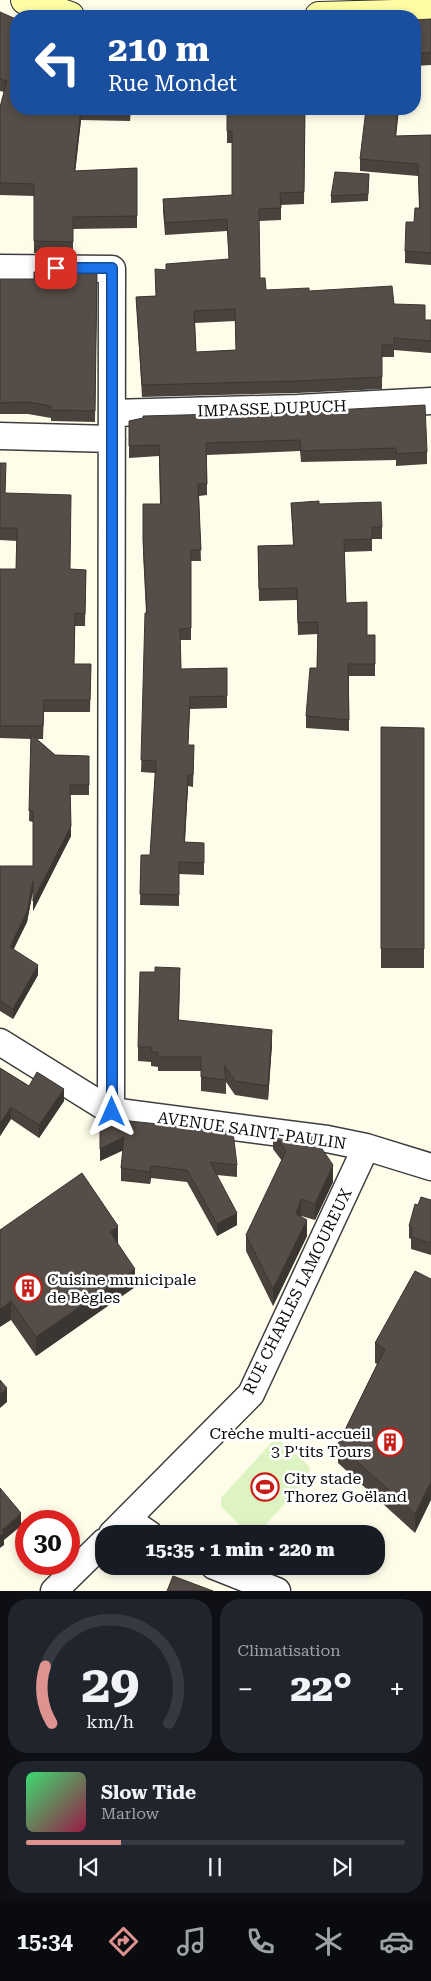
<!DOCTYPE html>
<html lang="fr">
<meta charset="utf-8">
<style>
:root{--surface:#171b24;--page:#20242c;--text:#f1f3f6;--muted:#9ea1a6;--line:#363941;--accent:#df9391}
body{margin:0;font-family:"Roboto Serif",serif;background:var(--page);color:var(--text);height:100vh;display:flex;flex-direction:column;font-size:19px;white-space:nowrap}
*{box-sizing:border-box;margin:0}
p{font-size:16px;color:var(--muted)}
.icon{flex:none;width:28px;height:28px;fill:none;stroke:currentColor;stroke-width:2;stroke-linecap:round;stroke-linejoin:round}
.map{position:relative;height:1591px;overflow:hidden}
.drawer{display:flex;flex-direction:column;gap:8px;padding:8px;background:#0d0f14;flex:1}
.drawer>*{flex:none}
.top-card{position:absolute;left:10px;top:10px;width:411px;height:105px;border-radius:20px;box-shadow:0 2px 8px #0003;background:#1a4fa0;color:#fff;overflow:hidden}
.speed{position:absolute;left:15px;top:1510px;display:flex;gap:10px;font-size:25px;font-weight:700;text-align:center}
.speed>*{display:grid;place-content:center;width:65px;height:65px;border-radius:50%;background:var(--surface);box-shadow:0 2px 8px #0003;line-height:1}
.speed .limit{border:8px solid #d22;background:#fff;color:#111}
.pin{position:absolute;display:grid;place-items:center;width:42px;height:42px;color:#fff;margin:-21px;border-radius:10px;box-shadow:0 2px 8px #0006}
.me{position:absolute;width:55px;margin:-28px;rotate:0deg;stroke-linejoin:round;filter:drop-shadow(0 0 4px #0008)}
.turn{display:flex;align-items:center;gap:18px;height:105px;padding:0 15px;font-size:22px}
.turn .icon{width:65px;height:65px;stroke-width:2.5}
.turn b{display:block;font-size:35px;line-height:42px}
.big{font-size:38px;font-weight:800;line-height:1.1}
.drawer .widget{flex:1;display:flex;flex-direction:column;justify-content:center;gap:8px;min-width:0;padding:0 18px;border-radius:20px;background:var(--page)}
.drawer .dial{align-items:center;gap:0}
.dial svg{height:130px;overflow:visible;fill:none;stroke:var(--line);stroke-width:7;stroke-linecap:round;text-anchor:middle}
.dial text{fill:var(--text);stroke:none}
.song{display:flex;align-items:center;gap:15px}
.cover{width:60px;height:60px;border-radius:8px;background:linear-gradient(135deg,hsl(140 70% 55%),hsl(340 70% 35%))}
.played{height:5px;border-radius:2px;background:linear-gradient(90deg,var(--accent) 25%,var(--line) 25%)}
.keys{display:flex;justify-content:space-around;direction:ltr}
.heat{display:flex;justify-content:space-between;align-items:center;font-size:28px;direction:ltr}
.drawer .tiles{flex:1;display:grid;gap:8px;grid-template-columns:1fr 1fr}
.widget:last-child{grid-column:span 2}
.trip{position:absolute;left:95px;top:1525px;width:290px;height:50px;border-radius:20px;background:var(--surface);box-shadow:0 2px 8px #0003;font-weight:800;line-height:50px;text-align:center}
.tabs{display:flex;height:80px;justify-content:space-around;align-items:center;background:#090b0e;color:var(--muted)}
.tabs .icon{width:35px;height:35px}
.tabs .selected{color:var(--accent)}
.tabs b{font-size:22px;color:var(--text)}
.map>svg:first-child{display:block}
.pitch{fill:#def3c2}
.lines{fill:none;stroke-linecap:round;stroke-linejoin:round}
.street-casing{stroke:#3e3e3e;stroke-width:29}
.secondary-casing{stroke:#2d2d2d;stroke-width:30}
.street{stroke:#fff;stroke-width:26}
.secondary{stroke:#fffda5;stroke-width:28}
.wall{fill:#49423d;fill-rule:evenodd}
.shaded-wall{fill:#3c3632}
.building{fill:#554d47;stroke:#3c3632;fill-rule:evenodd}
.route-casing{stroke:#114b97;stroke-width:12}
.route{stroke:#1a73e8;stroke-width:9}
.labels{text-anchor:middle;stroke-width:5;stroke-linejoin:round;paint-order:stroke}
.street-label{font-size:16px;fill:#0b0b0b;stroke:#fff}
.poi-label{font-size:16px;fill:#0b0b0b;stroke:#fff;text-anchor:start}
</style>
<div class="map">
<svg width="431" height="1591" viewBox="0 0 431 1591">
<rect width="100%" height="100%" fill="#fffdea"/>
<path class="pitch" d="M281,1441L309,1466L310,1476L259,1532L249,1533L221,1507V1498L272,1442Z"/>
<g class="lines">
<g class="street-casing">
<path id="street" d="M0,268L112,269L111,1111
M112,413L298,408L431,401
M0,436L112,439
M0,1042L111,1111L327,1139L366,1147L431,1167
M127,1519L149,1534
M112,1534L251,1394L366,1147
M214,1566L277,1591
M54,1591L104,1542"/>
</g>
<g class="secondary-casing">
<path id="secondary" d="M25,0L70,16
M319,16L431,13"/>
</g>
<use href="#street" class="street"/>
<use href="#secondary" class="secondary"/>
</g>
<path class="wall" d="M0,12L16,109H131L130,121L81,120L75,171L137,168V228L73,229V254L34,253V196L0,195V107L4,92L0,91Z
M431,19V65L415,66V20Z
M227,109H305L304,204L281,205V220L259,221L260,278L266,290L309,291L394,304L425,320H431V353L394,350V357H382V389L297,393L142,397L136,297L156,296L166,270L229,259L227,231L165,235L163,211V199L232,195V143H227ZM235,321L236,350L196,352L195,323Z
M431,135V265L405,263V251L419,208L418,176L360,171V159L396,136Z
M369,174L368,201L331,203V196Z
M97,272L95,422L51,421V418L28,414H0V279H34Z
M143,418L427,452V464L396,466V460L301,462L300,451L207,455V495L199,496L201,561H191V640H180L181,669L227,668V708L190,709L188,745L194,757L193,787L188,786L185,842L204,843V875L179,874V906L140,905L141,855H150L155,773L141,772L146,613L143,552V504H160L159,456L129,458V421Z
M0,463L6,476L5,493L70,569L86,570L85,626H75L74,664H91L90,712H44L43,739H37L55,755L89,756V795H70L71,836L33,911V891L27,922L13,949L38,975L13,1019L0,1011V866H33V822L29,821L31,739L0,738V569H16L17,541L0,540Z
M291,503L319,504L382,527V539H372V551L344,552L346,603L367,635H375V676H349V731L306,728V716L317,668L318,634L298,635L297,600L259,601L258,546L293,545Z
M381,727L424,728V968H381Z
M180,982L179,1020L272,1044L268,1100L235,1095L226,1082V1094L201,1091V1071H158V1067L151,1066V1062L138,1061V1047Z
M0,1068L29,1086L64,1101L39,1138L11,1119L0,1136Z
M100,1125L237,1165V1177L217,1175L237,1225L217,1236L187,1182L151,1178L150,1184L121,1181V1168L123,1150L100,1161Z
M273,1133L333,1182L315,1220L301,1216L307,1236L273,1306L246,1251V1235L282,1161L273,1149Z
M431,1200V1255L411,1249V1239L409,1238V1226L418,1205Z
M0,1230L118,1244L135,1287L36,1356L11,1320Z
M431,1279L415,1533L338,1463V1444L377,1364L375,1363V1343Z"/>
<path class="shaded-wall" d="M81,109V120L74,183V171Z
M398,109H399L395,148V136Z
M188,775V786L184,853V842Z
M71,826V836L33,911V901Z
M33,881V891L27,922L10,957V947Z
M38,965V975L13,1019V1009Z
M272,1030V1044L268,1100V1086Z
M64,1089V1101L39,1138V1125Z
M11,1107V1119L0,1136V1124Z
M124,1137V1150L100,1161V1149Z
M333,1165V1182L315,1220V1204Z
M151,1166V1178L150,1184V1172Z
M301,1199V1216L296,1231V1214Z
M237,1213V1225L217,1236V1224Z
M307,1220V1236L273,1306V1289Z
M118,1226V1245L110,1232Z
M135,1269V1287L36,1356V1337Z
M11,1301V1320L0,1327V1309Z
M7,1388V1402L0,1408V1394Z
M431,1481V1500L415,1533V1514Z
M21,1513V1526L4,1540V1545L0,1548V1536L2,1530Z"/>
<path class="building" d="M0,12L16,19V109H81L74,171L137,168V216L73,217V242L34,241V184L0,183V107L7,81L0,79Z
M431,19V53H415V20Z
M100,109H130V110Z
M227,109H305L304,192L280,193L281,208L259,209L260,278H265L266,290L309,288V291L392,286L394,304L425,305V320H431V341L394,338V345H382V377L297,381L142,385L136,297L156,296L155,269L166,270V264L229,259L227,219L165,223L163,199L232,195V131H227ZM235,309L236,350L196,352L194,311Z
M366,109H398L395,136L431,135V253L405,251L406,222H414L415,208H420L418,164L360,159Z
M335,172L369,174L368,194L331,196Z
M34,272H97L95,411L51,410V406L28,402L0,403V279H34Z
M425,405L427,452L396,454V448L301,451L300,440L206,443L207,484H198L201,550H191V628L180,629L181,669L227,668V696L190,697L188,745H194L193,775H188L184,842L204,843V863L179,862V895L140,894L141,855H150L156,761L141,760L145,613H147L143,540V504H161L159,445L129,446V421L143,418V416L298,412Z
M0,463H6L5,493L71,495L70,569L86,570L85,614L75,613L74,664H91L90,700H44L43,726H0V569H16L17,528H0Z
M319,501V504L381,502L382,527H372V539L344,540L346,603L367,602V635H375V664H348L349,720L306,716L310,668H317L318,622L298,623L297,588L259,589L258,546L294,545L291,503Z
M381,727L424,728V949H381Z
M31,734L55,755L89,756V785H70L71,826L33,901V881L27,912L10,947L38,965L13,1009L0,1001V866H33V811H29Z
M155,967L180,968L178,1020L272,1030L268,1086L235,1081L224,1065L226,1080L201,1077V1057H158V1052H151L152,1047H138L140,972H155Z
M0,1068L29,1086L37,1072L64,1089L39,1125L11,1107L0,1124Z
M111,1119L233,1132L237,1165L210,1162L237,1213L217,1224L187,1170L151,1166L150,1172L121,1168L124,1137L100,1149V1125Z
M273,1133L314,1137L333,1165L315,1204L301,1199L296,1214L307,1220L273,1289L246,1235L286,1151Z
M82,1173L118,1226L110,1232L135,1269L36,1337L11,1301L0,1309V1230Z
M421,1197L431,1200V1243L411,1237L412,1227L409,1226L415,1204L418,1205Z
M415,1271L431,1279V1481L415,1514L338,1444L385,1349L375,1343Z
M0,1380L7,1388L0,1394Z
M0,1488L21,1513L2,1530L4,1532L0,1536Z
M173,1576L213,1591H167Z"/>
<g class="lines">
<g class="route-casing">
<path id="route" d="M56,268H112V1112"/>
</g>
<use href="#route" class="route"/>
</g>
<defs>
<g id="building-ring" transform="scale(1.4375)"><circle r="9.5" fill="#fff" stroke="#c81d16" stroke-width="1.5"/><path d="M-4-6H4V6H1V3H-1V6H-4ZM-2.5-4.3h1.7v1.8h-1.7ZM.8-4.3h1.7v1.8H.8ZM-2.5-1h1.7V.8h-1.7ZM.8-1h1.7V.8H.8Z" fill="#c81d16"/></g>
<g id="stadium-ring" transform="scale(1.4375)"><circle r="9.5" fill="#fff" stroke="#c81d16" stroke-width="1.5"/><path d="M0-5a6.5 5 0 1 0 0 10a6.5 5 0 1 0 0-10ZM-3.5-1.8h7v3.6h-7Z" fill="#c81d16"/></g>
</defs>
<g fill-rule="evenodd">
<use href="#building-ring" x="28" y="1288"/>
<use href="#building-ring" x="390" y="1442"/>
<use href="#stadium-ring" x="265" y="1487"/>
</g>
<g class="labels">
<g class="street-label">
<text transform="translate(272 408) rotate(-2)" y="6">IMPASSE DUPUCH</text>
<text transform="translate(252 1130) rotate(8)" y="6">AVENUE SAINT-PAULIN</text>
<text transform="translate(297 1291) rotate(-64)" y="6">RUE CHARLES LAMOUREUX</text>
</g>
<g class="poi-label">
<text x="47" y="1285">Cuisine municipale<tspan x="47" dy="18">de Bègles</tspan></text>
<text x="371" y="1439" text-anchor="end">Crèche multi-accueil<tspan x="371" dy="18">3 P'tits Tours</tspan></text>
<text x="284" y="1484">City stade<tspan x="284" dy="18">Thorez Goëland</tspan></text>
</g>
</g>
</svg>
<div class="speed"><div class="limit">30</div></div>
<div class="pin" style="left:56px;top:268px;background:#d93025"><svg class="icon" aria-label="arrive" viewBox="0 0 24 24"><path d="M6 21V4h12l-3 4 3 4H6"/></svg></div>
<svg class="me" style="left:112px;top:1112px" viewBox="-20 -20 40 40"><path d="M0-17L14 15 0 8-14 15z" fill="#1a73e8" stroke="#fff" stroke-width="4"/></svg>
<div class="trip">15:35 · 1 min · 220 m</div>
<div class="top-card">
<div class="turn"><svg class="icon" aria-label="left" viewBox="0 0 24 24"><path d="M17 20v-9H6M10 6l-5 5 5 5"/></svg><div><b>210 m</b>Rue Mondet</div></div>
</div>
</div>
<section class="drawer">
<div class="tiles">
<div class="widget dial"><svg viewBox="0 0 100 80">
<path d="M14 69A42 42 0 1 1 86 69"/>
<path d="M14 69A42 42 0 0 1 10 34" stroke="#df9391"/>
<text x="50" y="56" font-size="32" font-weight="700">29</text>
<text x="50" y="72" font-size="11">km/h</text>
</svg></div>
<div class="widget"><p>Climatisation</p>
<div class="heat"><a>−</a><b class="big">22°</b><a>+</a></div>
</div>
<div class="widget">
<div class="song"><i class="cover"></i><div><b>Slow Tide</b><p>Marlow</p></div></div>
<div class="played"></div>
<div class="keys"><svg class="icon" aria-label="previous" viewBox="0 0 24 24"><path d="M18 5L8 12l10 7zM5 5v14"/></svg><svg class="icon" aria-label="pause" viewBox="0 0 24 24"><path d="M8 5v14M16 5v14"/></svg><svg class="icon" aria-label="next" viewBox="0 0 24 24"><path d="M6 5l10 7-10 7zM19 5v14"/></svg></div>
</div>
</div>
</section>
<nav class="tabs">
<b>15:34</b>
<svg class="icon selected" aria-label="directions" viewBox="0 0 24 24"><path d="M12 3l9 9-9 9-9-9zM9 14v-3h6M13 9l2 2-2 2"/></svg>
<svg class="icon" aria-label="music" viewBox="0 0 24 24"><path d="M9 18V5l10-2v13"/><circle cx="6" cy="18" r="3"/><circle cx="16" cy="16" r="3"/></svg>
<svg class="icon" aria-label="phone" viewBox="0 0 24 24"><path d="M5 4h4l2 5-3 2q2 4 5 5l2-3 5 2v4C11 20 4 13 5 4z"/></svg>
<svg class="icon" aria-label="climate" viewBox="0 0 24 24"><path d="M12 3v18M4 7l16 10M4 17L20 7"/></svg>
<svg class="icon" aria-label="car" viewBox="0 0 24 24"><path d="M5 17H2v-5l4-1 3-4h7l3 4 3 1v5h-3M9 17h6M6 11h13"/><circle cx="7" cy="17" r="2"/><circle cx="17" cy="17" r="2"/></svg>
</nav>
